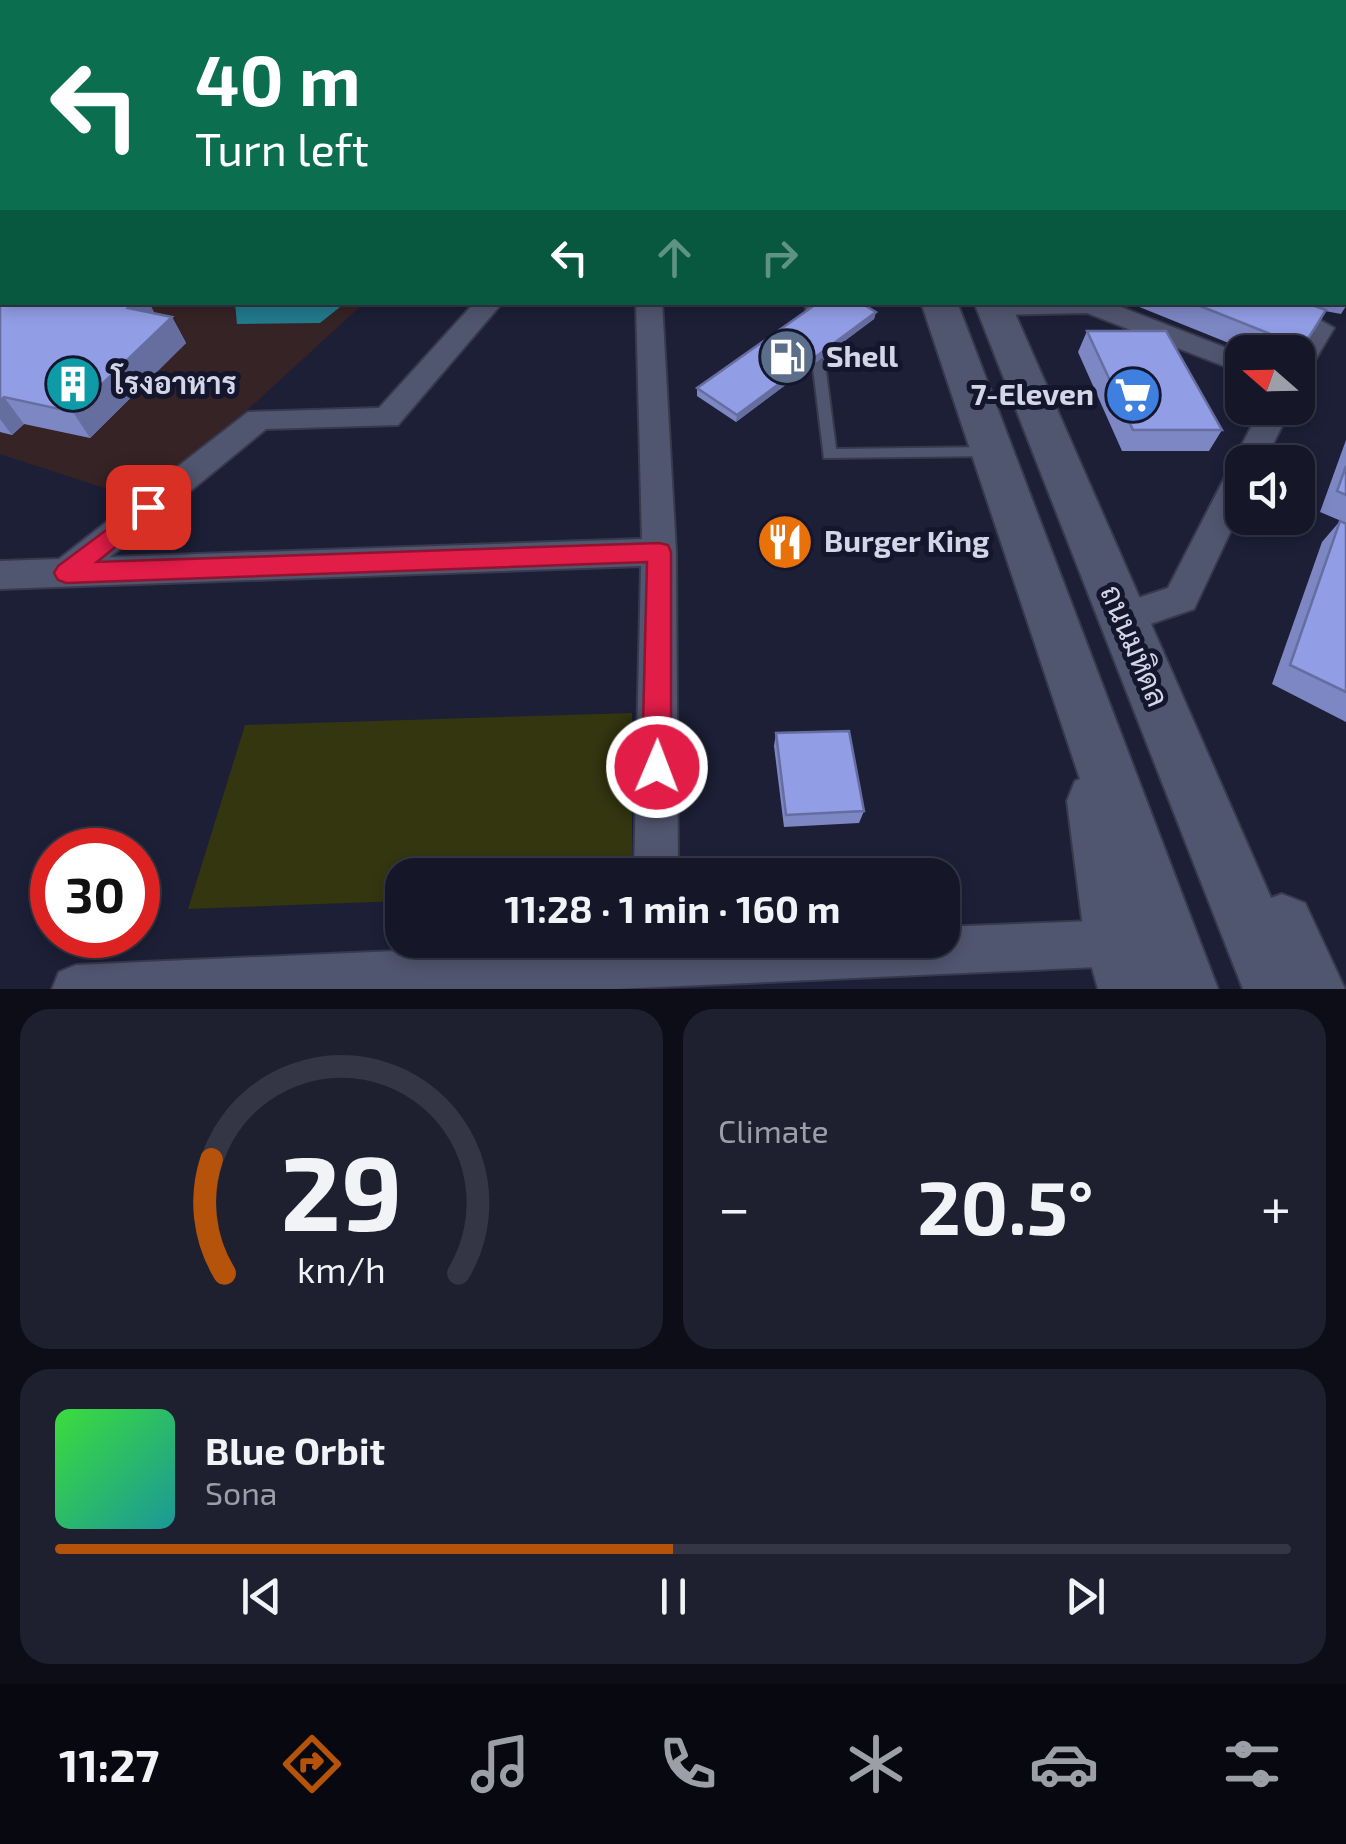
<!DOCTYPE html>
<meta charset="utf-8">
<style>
:root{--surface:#151728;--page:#1e2030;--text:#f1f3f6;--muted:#9d9fa8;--line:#343645;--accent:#b45309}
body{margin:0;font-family:"Exo 2",Sarabun,sans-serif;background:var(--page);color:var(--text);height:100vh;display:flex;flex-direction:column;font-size:38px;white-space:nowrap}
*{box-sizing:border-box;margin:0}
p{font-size:32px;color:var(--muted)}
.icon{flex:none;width:55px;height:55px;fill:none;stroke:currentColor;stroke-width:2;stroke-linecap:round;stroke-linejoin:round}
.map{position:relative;height:989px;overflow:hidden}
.details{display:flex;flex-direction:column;gap:20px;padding:20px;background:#0c0d16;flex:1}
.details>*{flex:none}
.banner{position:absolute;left:0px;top:0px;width:1348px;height:305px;box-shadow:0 5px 15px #0003,0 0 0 2px var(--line);background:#0b6e4f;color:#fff;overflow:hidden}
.needle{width:65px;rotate:290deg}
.buttons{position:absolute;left:1225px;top:335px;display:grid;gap:20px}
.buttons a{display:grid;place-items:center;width:90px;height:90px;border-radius:20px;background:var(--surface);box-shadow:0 5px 15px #0003,0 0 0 2px var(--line);font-size:50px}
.speed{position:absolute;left:30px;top:828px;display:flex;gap:20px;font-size:50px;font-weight:700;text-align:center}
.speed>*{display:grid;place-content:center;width:130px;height:130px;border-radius:50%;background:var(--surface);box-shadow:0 5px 15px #0003,0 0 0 2px var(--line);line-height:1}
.speed .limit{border:15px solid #d22;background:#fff;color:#111}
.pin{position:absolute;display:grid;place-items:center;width:85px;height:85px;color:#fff;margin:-42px;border-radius:20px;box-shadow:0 5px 15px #0006}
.me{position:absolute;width:110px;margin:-55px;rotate:1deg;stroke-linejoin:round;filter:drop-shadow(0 0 8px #0008)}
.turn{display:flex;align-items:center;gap:35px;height:210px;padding:0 30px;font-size:45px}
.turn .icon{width:130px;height:130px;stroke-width:2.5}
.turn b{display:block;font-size:70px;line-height:85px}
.lanes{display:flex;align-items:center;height:95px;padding:0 30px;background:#0003;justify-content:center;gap:50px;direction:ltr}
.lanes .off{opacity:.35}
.big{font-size:75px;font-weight:700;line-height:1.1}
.details .card{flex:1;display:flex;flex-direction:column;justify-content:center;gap:15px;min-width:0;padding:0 35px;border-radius:30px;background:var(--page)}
.details .dial{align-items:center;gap:0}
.dial svg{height:260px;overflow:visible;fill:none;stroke:var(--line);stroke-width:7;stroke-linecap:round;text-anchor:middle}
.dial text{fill:var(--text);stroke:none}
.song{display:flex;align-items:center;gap:30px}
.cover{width:120px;height:120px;border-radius:15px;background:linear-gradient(135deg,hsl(120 70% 55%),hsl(180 70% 35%))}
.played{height:10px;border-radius:5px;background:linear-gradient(90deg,var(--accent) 50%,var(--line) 50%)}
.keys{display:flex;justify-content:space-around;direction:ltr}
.heat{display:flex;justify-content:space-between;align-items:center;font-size:55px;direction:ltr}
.details .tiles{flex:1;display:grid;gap:20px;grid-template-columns:1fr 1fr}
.card:last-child{grid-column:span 2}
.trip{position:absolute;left:385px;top:858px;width:575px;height:100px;border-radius:30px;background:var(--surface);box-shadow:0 5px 15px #0003,0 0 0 2px var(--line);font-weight:700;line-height:100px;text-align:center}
.menu{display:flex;height:160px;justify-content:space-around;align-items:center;background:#080910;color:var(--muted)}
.menu .icon{width:70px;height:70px}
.menu .active{color:var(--accent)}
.menu b{font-size:45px;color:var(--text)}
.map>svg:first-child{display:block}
.education{fill:#362325}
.green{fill:#33360f}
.water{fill:#227a8c}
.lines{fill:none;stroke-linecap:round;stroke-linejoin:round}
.service-casing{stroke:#38394d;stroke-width:4}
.minor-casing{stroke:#38394d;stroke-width:4}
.secondary-casing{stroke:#38394d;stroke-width:4}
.service{fill:#515670;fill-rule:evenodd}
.minor{fill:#515670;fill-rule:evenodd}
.secondary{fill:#515670;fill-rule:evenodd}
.wall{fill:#7d87c4}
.shaded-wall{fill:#666ea0}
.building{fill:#919de4;stroke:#666ea0;stroke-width:2.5}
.route{fill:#e11d48;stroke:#92132f;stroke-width:2.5}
.labels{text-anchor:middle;stroke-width:10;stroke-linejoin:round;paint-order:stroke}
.poi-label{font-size:30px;font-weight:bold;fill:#d3d6e6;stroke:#13162c;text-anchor:start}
.street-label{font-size:30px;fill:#d3d6e6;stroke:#13162c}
</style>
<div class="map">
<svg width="1346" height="989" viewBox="0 0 1346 989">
<rect width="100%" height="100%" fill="#1c1f36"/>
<path class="education" d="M0,36L2,302L364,303L147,502L0,454Z"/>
<path class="green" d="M632,713V875H402V901L188,909L245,725Z"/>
<path class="water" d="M235,303V302L345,303L320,323L237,324Z"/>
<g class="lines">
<g class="service-casing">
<path id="service" d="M495,0H503L501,2H495Z
M698,0H706V2H699Z
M0,52L2,53V57L0,58Z
M0,252H2V259H0Z
M805,302H817L836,449L989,447L996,452L994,456L824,458Z"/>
</g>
<g class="minor-casing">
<path id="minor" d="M410,0H426V2H410Z
M1057,0H1095L1096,2H1058Z
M1345,25H1346V35H1345Z
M0,26H2V37H0Z
M1345,162H1346V176H1345Z
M1345,254H1346V269H1345Z
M475,302H503L398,425L266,429L110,557L642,539L636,302H662L676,552L678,875H634L641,566L0,589V561L59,559L248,412L379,408Z
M984,302H1108L1242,354V373L1087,313L994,315L985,313L981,307Z
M1320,320L1334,328L1308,372L1298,375V352H1292L1310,322Z
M1261,408H1291L1264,462H1242V507L1194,609L1121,634L1108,630L1103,619L1108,608L1168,588L1226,475L1235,465L1233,462Z
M1118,920L1135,926L1141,943L1135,960L1118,966L616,989H52L59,972L76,965L646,940H942V927Z"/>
</g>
<g class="secondary-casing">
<path id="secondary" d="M813,0H837L838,2H814Z
M856,0H878L879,2H857Z
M921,302H957L1218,989H1098L1085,943L1067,801L1075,781L1080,779Z
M974,302H1010L1271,898L1282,894L1305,903L1345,989H1243Z"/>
</g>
<use href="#service" class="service"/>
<use href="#minor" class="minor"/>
<use href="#secondary" class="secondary"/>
</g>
<path class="wall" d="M508,0H551L550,2H508Z
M560,0H688V2H560Z
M736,0H797V2H736Z
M1345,269L1346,306L1341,314L1325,311L1298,355V352H1251L1127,302H1345Z
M0,278L172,317L186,343L90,438L24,424L12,435L0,432Z
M876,312L874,319L736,422L697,396V388Z
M1087,331L1222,430L1209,451H1122L1078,352Z
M1346,440V523L1320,512Z
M1340,521L1346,524V722L1272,684L1322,542Z
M776,733L864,811L859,823L784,827L774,746Z"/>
<path class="shaded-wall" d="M2,182V201L0,196V184Z
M135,302H149L158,320L128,308Z
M876,312L874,319L736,422L737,415Z
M172,317L186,343L90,438L73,412Z
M4,397L24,424L12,435L0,419V401Z"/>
<path class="building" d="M508,0H546L545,1Z
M2,145V182L0,184V147Z
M2,276V302H135L128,308L172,317L73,412L4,397L0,401V278Z
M819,302H859L876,312L737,415L697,388Z
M1190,302H1304L1326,310L1303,347Z
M1087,331H1166L1222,430H1133Z
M1346,466V495L1337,491Z
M1340,521L1346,524V692L1290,665Z
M849,731L864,811L786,815L776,733Z"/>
<path class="route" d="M148,499L157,501L160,507L157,513L97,562L659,543L668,545L671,552V767L667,777L657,781L647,777L642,767L647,562L66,583L58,580L54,573L58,566Z"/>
<defs>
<g id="fuel-disc" transform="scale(2.875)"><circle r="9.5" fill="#5c6f8a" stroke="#13162c"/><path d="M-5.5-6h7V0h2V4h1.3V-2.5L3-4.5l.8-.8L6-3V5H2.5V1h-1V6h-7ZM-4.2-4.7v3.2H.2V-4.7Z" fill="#fff"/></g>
<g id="building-disc" transform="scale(2.875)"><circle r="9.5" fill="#0f9aa8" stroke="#13162c"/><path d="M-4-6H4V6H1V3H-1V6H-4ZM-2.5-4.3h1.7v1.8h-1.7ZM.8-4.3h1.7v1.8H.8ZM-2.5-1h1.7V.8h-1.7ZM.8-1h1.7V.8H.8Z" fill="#fff"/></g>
<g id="supermarket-disc" transform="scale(2.875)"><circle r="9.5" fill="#3f7fe0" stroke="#13162c"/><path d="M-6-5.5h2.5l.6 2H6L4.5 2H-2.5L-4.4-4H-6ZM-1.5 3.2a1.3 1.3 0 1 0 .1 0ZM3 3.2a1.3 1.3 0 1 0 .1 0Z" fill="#fff"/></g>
<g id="restaurant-disc" transform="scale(2.875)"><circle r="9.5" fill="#e8710a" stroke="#13162c"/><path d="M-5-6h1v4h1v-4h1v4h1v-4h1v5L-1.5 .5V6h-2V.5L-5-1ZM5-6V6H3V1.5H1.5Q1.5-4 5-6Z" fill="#fff"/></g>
</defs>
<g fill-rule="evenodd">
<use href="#fuel-disc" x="787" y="357"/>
<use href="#building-disc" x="73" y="384"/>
<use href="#supermarket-disc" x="1133" y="395"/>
<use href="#restaurant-disc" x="785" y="542"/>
</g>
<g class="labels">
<g class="poi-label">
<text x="826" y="367">Shell</text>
<text x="112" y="394">โรงอาหาร</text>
<text x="1094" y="405" text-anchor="end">7-Eleven</text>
<text x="824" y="552">Burger King</text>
</g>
<g class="street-label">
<text transform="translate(1134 646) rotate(67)" y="10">ถนนมหิดล</text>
</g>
</g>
</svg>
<div class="buttons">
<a><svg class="needle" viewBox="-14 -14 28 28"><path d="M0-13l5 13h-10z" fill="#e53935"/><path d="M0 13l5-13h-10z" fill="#9d9fa8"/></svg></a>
<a><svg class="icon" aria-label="sound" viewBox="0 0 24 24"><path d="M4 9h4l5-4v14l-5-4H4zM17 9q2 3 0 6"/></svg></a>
</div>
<div class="speed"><div class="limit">30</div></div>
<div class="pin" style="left:148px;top:507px;background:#d93025"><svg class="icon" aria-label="arrive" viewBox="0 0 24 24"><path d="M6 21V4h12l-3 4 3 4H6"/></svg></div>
<svg class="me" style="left:657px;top:767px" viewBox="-20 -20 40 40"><circle r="17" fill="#e11d48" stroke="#fff" stroke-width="3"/><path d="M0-11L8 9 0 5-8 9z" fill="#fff"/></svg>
<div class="trip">11:28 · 1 min · 160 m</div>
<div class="banner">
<div class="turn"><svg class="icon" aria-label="left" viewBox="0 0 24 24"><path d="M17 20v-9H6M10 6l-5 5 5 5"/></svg><div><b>40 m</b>Turn left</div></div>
<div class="lanes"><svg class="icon" aria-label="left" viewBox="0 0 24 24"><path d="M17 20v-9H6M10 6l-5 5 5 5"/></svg><svg class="icon off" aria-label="ahead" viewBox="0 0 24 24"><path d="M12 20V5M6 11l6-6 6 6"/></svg><svg class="icon off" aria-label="right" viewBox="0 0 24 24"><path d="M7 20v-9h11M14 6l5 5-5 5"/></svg></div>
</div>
</div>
<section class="details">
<div class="tiles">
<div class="card dial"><svg viewBox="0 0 100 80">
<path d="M14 69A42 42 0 1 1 86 69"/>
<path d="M14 69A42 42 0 0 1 10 34" stroke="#b45309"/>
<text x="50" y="56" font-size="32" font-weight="700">29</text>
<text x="50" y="72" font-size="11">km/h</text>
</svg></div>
<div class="card"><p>Climate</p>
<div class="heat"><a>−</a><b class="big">20.5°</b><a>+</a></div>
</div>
<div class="card">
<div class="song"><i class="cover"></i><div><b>Blue Orbit</b><p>Sona</p></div></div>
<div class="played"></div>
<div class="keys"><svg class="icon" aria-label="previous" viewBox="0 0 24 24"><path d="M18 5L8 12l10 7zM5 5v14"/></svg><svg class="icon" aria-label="pause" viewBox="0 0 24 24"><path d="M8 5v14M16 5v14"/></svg><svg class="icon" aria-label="next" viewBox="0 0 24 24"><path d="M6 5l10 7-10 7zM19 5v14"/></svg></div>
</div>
</div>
</section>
<nav class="menu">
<b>11:27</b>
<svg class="icon active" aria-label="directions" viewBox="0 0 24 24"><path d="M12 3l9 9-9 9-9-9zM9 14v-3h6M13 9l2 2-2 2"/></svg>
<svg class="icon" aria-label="music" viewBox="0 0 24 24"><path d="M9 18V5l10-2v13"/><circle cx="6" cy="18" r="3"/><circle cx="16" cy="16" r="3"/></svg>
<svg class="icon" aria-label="phone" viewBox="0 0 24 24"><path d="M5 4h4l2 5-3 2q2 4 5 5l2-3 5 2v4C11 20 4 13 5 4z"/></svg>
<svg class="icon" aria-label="climate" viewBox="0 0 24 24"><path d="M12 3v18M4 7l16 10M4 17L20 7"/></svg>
<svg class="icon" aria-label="car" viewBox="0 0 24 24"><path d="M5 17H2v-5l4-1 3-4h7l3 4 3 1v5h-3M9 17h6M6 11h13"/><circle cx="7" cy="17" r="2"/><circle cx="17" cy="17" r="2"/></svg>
<svg class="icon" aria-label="filters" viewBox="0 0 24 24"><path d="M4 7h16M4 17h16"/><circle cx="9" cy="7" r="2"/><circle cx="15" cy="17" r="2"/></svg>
</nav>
